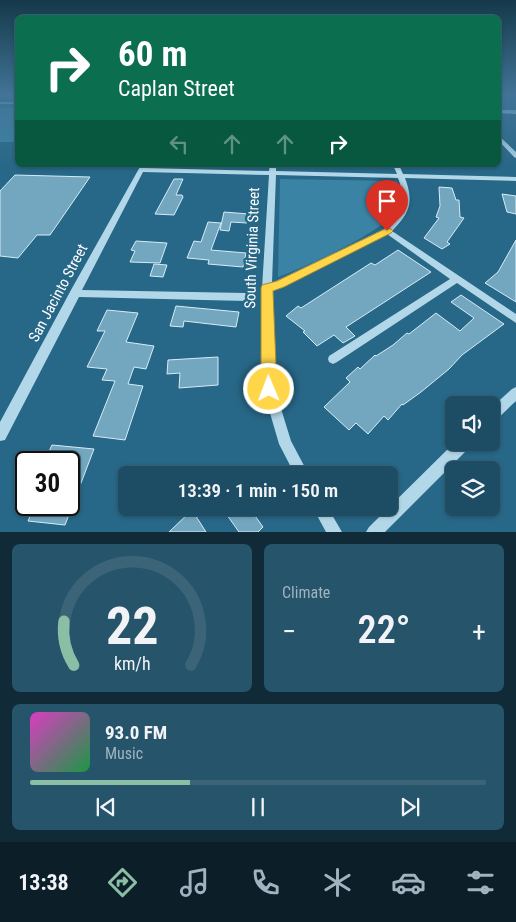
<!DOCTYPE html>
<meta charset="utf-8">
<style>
:root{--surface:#1d4d65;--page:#25546b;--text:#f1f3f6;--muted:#a0b4bf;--line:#3b6479;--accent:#8abfa5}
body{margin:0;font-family:"Roboto Condensed",sans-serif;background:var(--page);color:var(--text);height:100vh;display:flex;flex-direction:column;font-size:19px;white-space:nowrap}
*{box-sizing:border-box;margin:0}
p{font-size:16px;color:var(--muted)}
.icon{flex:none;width:28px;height:28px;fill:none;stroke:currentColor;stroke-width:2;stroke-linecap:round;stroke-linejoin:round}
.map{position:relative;height:532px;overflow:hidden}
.sheet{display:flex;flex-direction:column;gap:12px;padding:12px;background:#102a38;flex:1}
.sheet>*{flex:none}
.top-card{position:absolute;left:15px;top:15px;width:486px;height:152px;border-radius:8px;box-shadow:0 1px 4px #0004,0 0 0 1px var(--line);background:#0b6e4f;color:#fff;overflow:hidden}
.buttons{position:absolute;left:445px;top:396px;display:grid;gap:10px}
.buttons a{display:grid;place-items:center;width:55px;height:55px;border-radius:8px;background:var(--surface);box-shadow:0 1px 4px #0004,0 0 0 1px var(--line);font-size:25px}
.speed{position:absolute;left:15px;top:451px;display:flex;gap:10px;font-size:25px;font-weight:700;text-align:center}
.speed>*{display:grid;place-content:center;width:65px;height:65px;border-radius:50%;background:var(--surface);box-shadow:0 1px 4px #0004,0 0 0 1px var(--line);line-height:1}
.speed .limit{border:2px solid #111;border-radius:8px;background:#fff;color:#111}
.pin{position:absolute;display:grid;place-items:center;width:42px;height:42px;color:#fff;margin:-51px -21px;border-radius:50% 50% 50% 0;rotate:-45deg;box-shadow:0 0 5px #0007}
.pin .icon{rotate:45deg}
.me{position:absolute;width:55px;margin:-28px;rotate:359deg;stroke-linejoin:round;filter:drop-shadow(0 0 4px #0008)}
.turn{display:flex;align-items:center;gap:18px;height:105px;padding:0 20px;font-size:22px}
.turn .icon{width:65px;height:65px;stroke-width:2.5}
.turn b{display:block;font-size:35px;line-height:42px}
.lanes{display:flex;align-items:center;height:48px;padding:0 20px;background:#0003;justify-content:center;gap:25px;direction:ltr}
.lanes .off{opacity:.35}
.big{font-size:38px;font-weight:600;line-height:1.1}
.sheet .card{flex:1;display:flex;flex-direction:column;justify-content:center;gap:8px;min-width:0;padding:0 18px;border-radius:8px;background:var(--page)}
.sheet .dial{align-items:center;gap:0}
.dial svg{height:130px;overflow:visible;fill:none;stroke:var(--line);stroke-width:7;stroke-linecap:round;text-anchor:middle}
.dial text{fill:var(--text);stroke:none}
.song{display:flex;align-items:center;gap:15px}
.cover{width:60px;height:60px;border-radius:8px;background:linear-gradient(135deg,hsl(310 70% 55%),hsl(140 70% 35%))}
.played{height:5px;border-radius:2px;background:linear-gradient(90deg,var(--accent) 35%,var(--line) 35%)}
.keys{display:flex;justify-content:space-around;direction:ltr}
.heat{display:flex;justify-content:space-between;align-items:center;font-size:28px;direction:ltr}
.sheet .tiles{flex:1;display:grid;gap:12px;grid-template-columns:1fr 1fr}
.card:last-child{grid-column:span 2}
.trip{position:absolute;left:118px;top:466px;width:280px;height:50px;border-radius:8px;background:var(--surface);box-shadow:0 1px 4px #0004,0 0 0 1px var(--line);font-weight:600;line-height:50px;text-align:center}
.tabs{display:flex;height:80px;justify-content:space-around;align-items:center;background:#0c1f28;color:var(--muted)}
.tabs .icon{width:35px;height:35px}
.tabs .on{color:var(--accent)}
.tabs b{font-size:22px;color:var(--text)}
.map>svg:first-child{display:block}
.green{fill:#3b83a4}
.building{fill:#73a7bf;stroke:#d6ecf7}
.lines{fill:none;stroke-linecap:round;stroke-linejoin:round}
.minor{fill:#b2d7e8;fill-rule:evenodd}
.route{fill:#ffd54a;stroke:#a68a30}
.labels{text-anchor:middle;stroke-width:5;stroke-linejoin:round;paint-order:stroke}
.street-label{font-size:15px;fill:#fff;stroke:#276787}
</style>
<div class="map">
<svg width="516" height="532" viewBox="0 0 516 532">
<rect width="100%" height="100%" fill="#276787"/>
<path class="green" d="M0,108H17L18,141L16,142H0Z
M280,179L397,181C400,188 404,195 401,203C393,229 305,267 278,277Z"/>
<path class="building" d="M15,175L90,177L50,235H37L18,258L0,256V191Z
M174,179H183L176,195H182L183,197L174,215L155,214Z
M439,187L452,188L456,200H459L460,217L464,218L447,242L450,244L442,249L424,238L439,218L436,217L440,206Z
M502,194L516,196V214L507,212Z
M224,212L249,214L247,223L231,222L229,231L220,230Z
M208,222L221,223L211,250L246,253L243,267L208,264L209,260L187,258L194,241L201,242Z
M516,240V302L485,283L498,272Z
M136,241L167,243L160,263L130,262L135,251L131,250Z
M398,250L431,272L346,327L355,336L343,343L334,335L317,346L303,332L305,331L286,316L298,306L301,308L371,263L375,265Z
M154,264L167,265L163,277L150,276Z
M461,295L504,324L462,355L449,369L421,392L403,405L402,404L388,420L384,416L368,434L356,423L349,430L324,407L350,382L346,378L358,367L360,369L375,355L376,356L393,345L407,333L409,334L436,313L460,331L474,318L451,302Z
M176,306L239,312L236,327L184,321L183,327L170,326Z
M107,310L138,313L126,342L154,346L146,369L134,367L128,384L143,386L125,440L93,436L115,381L102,380L107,369L87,367L105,331H97Z
M218,357V385L179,388L180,373L167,374L168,360Z
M52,445L94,449L65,525L28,521L35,505H69V462H44Z
M222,508H258L253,513L263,527L258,532H239Z
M192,510L206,532H169Z"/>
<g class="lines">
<path class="minor" d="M0,102H18V104H0Z
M516,110V114L499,113V110Z
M499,136L516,152V158L514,157L499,141Z
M141,165H145V168L269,171L270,165H276V171L397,174L393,165H399L403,174L516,177V181L405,178C414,202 410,213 392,231L516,314V323L457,283L337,362L333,364L329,362L328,359L329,356L450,279L387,234L283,286L272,290L275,389L291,441L309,475H295L279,444L263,389L262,288L269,175L143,172L82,290L246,293L249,294L251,297L249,300L246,301L79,297L5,440L0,441V422L71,290ZM276,175L398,178C407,202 402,212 384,229L272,283Z
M516,387V401L495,421L491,423V408L512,389Z
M455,442H471L470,447L385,532H366L369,527Z
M313,508H328L342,532H326Z"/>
</g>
<linearGradient id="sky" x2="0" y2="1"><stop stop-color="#15394a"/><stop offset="0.56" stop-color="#417496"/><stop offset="1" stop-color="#417496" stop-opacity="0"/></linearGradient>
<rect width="516" height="169" fill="url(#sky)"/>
<path class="route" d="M387,228L391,229L393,231L391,233L284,287L273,291L277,389L274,394L269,396L264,394L261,389V288L262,285L277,281Z"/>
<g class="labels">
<g class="street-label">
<text transform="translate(252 248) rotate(-88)" y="5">South Virginia Street</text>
<text transform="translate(58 293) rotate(-62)" y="5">San Jacinto Street</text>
</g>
</g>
</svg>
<div class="buttons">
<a><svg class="icon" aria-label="sound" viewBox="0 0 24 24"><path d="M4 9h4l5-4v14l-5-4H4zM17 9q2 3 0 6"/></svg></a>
<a><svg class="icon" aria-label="layers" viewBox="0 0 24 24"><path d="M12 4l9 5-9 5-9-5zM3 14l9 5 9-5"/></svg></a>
</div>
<div class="speed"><div class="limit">30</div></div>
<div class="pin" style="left:387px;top:231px;background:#d93025"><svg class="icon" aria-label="arrive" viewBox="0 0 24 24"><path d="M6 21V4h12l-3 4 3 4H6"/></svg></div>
<svg class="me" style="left:269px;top:389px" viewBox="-20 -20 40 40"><circle r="17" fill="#ffd54a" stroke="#fff" stroke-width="3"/><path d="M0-11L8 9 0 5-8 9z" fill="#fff"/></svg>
<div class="trip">13:39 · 1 min · 150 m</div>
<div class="top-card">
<div class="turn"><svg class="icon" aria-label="right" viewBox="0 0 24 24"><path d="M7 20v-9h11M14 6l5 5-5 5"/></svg><div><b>60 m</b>Caplan Street</div></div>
<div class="lanes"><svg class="icon off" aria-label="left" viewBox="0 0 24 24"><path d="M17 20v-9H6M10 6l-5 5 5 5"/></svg><svg class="icon off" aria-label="ahead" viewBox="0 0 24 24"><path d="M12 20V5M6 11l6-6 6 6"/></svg><svg class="icon off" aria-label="ahead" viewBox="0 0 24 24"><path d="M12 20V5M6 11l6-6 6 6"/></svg><svg class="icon" aria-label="right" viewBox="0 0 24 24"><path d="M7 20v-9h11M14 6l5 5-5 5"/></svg></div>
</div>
</div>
<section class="sheet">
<div class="tiles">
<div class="card dial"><svg viewBox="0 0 100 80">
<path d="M14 69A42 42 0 1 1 86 69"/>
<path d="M14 69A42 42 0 0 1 8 42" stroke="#8abfa5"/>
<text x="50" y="56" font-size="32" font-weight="700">22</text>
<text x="50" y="72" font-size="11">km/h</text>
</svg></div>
<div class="card"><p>Climate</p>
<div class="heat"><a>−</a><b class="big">22°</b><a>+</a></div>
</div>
<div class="card">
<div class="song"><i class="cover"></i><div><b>93.0 FM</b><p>Music</p></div></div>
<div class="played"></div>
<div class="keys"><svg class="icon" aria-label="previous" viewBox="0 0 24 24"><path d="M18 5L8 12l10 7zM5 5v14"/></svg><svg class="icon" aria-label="pause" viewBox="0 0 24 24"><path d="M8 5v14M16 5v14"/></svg><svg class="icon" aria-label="next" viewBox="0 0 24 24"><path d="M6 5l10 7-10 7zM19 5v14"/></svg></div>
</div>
</div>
</section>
<nav class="tabs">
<b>13:38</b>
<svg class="icon on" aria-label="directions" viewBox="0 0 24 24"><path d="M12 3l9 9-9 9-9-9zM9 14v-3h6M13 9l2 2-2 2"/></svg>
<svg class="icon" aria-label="music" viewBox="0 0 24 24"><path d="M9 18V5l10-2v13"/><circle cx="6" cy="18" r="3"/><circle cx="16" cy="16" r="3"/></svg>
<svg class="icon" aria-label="phone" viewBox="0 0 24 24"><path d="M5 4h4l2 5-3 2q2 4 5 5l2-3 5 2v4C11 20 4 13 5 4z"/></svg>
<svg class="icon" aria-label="climate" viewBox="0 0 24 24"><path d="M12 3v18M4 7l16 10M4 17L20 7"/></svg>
<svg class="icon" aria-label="car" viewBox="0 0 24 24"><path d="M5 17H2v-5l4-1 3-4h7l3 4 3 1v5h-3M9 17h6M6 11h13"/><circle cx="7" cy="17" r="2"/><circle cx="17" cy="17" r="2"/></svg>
<svg class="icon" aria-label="filters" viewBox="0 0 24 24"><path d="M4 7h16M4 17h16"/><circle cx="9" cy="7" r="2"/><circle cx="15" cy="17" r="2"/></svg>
</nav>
